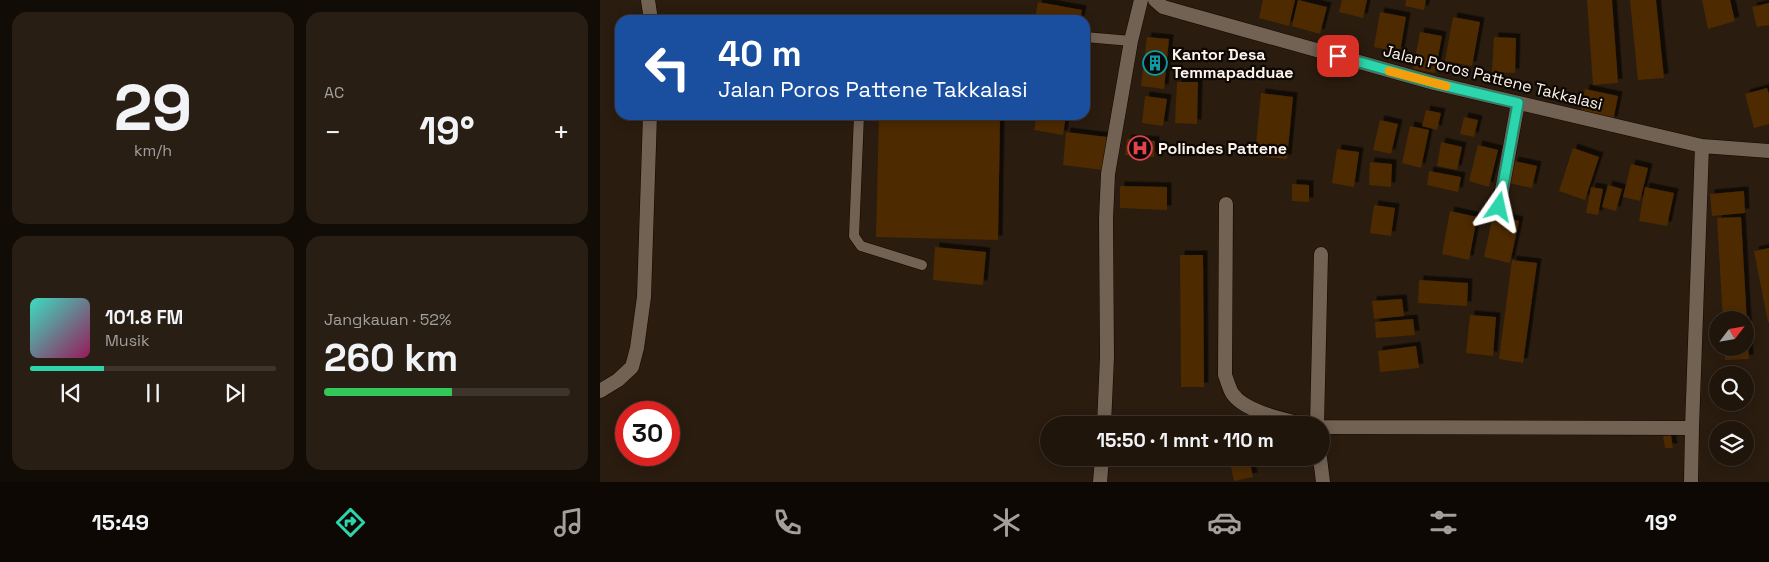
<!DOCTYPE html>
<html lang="id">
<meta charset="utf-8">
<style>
:root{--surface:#20150b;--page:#281e14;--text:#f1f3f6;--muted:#a29f9d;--line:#3d342c;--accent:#2cd5ab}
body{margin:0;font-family:"Space Grotesk",sans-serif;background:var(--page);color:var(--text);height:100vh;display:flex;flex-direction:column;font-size:19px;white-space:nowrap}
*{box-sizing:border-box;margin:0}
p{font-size:16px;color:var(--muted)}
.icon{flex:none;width:28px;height:28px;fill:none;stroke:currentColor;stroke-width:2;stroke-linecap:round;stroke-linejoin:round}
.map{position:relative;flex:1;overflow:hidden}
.details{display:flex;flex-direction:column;gap:12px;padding:12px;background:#120c06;width:600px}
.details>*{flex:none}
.guide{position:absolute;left:15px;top:15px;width:475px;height:105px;border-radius:15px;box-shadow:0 2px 12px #0003,0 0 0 1px var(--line);background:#1a4fa0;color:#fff;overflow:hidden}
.needle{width:32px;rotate:59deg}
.buttons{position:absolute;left:1109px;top:311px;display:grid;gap:10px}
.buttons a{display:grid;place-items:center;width:45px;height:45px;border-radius:50%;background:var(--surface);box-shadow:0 2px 12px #0003,0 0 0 1px var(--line);font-size:25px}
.speed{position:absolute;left:15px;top:401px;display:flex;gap:10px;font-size:25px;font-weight:700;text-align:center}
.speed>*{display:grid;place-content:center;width:65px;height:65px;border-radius:50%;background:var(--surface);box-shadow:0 2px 12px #0003,0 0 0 1px var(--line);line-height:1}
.speed .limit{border:8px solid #d22;background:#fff;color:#111}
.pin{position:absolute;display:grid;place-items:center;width:42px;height:42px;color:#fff;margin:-21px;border-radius:10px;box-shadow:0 2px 8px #0006}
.me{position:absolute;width:55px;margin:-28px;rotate:11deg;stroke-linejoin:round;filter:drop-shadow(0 0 4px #0008)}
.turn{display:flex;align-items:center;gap:18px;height:105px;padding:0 20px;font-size:22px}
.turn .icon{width:65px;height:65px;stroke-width:2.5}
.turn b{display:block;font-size:35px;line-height:42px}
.big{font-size:38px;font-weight:700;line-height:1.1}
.details .card{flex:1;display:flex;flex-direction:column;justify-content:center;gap:8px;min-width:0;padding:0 18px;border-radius:15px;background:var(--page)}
.details .dial{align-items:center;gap:0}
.dial b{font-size:65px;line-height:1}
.song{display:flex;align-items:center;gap:15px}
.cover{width:60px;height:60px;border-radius:8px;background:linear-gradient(135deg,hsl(170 70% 55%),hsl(330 70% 35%))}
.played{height:5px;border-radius:2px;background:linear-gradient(90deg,var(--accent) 30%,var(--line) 30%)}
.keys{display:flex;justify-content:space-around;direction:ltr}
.heat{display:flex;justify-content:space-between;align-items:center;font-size:28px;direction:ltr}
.charge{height:8px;border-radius:4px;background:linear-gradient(90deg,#34c759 52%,var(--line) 0)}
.details .tiles{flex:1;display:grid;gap:12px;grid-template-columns:repeat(2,1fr)}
.trip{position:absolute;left:440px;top:416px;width:290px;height:50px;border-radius:25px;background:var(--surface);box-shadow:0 2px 12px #0003,0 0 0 1px var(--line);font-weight:700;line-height:50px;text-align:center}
.tab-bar{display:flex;height:80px;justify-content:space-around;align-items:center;background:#0d0804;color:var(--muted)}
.tab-bar .icon{width:35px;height:35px}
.tab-bar .current{color:var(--accent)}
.tab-bar b{font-size:22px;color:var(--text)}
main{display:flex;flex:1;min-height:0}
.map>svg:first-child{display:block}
.building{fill:#4d2a01;filter:url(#shadow)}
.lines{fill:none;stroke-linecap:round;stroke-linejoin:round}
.service-casing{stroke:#120600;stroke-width:11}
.minor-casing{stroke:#120600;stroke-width:15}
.service{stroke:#726253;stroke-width:10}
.minor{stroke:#726253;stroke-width:14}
.route-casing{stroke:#1d8a6f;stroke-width:12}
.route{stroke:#2cd5ab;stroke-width:9}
.slow{stroke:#f59e0b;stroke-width:9}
.labels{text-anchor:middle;stroke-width:4.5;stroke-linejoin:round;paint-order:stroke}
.poi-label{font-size:16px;font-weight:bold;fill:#fdf3eb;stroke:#0e0804;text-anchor:start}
.street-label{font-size:16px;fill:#fdf3eb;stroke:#0e0804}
</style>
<main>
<section class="details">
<div class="tiles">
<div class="card dial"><b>29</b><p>km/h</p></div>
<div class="card"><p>AC</p>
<div class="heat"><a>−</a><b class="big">19°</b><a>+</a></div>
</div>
<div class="card">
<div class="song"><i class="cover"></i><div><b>101.8 FM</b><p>Musik</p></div></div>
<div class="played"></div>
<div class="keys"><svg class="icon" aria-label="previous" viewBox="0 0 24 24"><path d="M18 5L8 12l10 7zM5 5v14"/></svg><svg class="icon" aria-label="pause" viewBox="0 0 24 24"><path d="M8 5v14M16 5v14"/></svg><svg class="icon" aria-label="next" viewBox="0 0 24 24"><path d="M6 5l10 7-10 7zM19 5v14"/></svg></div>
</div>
<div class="card"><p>Jangkauan · 52%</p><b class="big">260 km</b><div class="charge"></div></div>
</div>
</section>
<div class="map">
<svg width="1169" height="482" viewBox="0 0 1169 482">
<defs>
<filter id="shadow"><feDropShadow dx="4.5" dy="-4.5" stdDeviation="0" flood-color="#0009"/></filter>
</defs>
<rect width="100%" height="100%" fill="#2a1c0f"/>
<path class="building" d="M663,0H695L689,26L659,18Z
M698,0L727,7L720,34L692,26Z
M742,0H767L763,18L739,12Z
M806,0H826L824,10L805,6Z
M987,0H1012L1018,83L993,85Z
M1030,0H1056L1064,78L1038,80Z
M1102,0H1130L1135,21L1108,29Z
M438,2L482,10L480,20L435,19Z
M1169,3V25L1157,27L1152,7Z
M780,12L806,17L800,52L774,47Z
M853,17L880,22L872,66L845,61Z
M820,32L842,36L835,73L813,69Z
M547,37L569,39L564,89L541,86Z
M894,37L916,38L915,73L892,72Z
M577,82H598L597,124L575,123Z
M1167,88L1169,94V124L1154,128L1145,94Z
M985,89L1018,96L1013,121L980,114Z
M661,93L693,97L687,159L655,156Z
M545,96L567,99L563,126L542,123Z
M826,110L841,113L837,130L822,126Z
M279,115H339V117L400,119L398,240L276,237Z
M437,115H466L463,135L434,130Z
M864,117L878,120L874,137L860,134Z
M780,120L798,124L791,154L773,150Z
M810,126L829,130L821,168L802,163Z
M466,132L507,137L503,170L463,165Z
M527,139L555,141L554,157L525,155Z
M841,142L862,147L857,170L837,166Z
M878,145L898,150L889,187L869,181Z
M973,148L999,157L985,200L959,191Z
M737,149L759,152L754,187L732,183Z
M914,161L937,166L932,188L909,183Z
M770,162L792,164L791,187L769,185Z
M1031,164L1048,168L1040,201L1023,197Z
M829,171L861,177L858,192L827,185Z
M692,184L709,185V202L692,201Z
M1008,185L1022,189L1016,211L1002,207Z
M520,186L567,187V210L520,208Z
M991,187L1003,189L998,215L986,213Z
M1045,187L1074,193L1067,226L1039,221Z
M1144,191L1145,213L1112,216L1110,194Z
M774,205L795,208L791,236L770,233Z
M850,211L877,217L869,260L842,254Z
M893,215L919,221L910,263L884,257Z
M1141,217L1149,359L1125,360L1124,348H1145V320H1123L1117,218Z
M335,247L386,252L383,285L333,280Z
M1169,248V322H1168L1154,251Z
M580,255H603L604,387H581Z
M912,260L937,263L923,363L899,359Z
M819,280L868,283L867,306L818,303Z
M802,299L804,316L774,319L772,301Z
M870,315L896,317L893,356L866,353Z
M813,319L815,335L776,338L775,322Z
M816,346L819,368L780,372L778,351Z
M1071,435L1073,448H1065L1063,436Z
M629,458H649L653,477L634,481Z"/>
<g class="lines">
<g class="service-casing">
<path id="service" d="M286,20H303
M485,37L531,41
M259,115L254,236L261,246L322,265"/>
</g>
<g class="minor-casing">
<path id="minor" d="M48,0L51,20
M555,0L563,7L584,13L834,83L1102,146L1169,151
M626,204L625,375C627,380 629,388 632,393C644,412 686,420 707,425
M899,207L918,103
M0,391L18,380L32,367L37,348L44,297L50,115
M504,425L507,357L506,219L508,174L531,41L541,0
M717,425L721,254
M721,427L1092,428L1102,146
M720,458L723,482
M500,482L502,458
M1091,482L1092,428"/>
</g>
<use href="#service" class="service"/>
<use href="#minor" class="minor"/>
</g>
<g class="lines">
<g class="route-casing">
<path id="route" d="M738,56L834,83L918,103L899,207"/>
</g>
<use href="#route" class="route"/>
<path class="slow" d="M789,71L846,86"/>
</g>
<defs>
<g id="building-ring" transform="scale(1.25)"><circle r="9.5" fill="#0e0804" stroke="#0f9aa8" stroke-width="1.5"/><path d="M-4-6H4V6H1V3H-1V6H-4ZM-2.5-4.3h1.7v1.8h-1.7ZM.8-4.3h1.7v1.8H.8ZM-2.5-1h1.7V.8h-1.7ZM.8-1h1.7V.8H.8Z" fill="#0f9aa8"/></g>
<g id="hospital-ring" transform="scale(1.25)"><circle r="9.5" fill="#0e0804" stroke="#e0444e" stroke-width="1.5"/><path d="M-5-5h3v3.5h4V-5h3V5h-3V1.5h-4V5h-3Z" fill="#e0444e"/></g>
</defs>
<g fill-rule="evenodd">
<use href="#building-ring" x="555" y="63"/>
<use href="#hospital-ring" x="540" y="148"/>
</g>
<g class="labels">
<g class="poi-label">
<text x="572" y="60">Kantor Desa<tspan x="572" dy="18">Temmapadduae</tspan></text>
<text x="558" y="154">Polindes Pattene</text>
</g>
<g class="street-label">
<text transform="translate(893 77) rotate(14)" y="6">Jalan Poros Pattene Takkalasi</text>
</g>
</g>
</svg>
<div class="buttons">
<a><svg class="needle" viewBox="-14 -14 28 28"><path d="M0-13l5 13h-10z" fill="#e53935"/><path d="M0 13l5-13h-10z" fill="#a29f9d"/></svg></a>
<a><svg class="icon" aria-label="search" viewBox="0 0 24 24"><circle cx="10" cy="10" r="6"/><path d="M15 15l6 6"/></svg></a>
<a><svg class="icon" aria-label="layers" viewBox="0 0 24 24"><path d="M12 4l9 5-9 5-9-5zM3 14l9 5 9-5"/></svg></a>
</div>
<div class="speed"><div class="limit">30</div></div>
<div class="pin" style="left:738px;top:56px;background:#d93025"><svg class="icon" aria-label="arrive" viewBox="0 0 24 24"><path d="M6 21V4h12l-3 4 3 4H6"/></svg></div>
<svg class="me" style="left:899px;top:207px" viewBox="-20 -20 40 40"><path d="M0-17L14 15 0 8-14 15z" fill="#2cd5ab" stroke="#fff" stroke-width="4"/></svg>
<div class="trip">15:50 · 1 mnt · 110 m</div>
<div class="guide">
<div class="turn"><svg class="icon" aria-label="left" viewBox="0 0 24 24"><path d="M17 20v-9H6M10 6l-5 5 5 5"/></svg><div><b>40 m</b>Jalan Poros Pattene Takkalasi</div></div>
</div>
</div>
</main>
<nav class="tab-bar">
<b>15:49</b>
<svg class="icon current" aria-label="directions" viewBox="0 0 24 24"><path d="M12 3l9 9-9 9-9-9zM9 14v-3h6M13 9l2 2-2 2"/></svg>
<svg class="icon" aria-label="music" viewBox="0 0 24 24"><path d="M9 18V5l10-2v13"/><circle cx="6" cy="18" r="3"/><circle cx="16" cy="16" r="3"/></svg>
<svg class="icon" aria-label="phone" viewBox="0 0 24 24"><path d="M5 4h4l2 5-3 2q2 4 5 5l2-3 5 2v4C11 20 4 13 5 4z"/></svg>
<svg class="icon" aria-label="climate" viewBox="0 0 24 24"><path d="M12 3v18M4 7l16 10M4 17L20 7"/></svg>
<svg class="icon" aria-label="car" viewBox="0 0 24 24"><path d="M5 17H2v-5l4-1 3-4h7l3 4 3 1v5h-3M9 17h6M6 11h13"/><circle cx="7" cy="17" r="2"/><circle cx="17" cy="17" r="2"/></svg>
<svg class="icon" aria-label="filters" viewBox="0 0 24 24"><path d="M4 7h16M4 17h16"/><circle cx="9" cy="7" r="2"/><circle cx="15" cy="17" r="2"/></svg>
<b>19°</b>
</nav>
